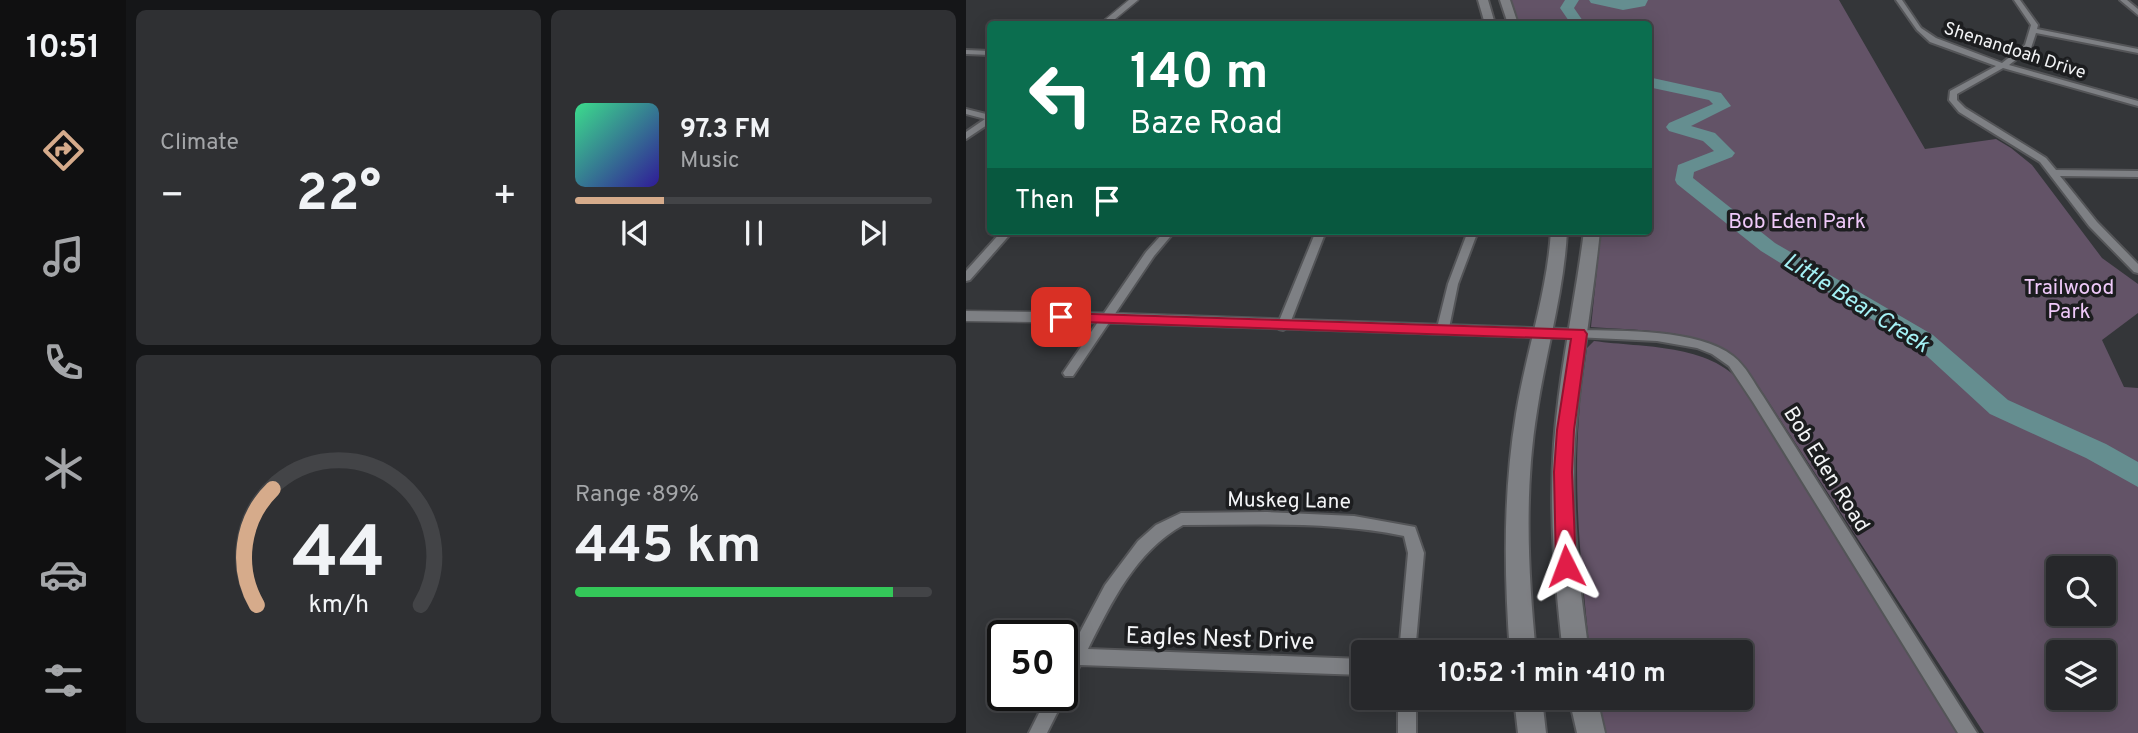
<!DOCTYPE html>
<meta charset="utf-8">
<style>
:root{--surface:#27282b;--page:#2f3033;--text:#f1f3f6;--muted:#a4a6a9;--line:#434447;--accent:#d6ab8b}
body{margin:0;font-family:Overpass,sans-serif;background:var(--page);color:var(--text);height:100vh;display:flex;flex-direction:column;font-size:26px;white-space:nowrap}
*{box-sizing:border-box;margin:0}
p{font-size:23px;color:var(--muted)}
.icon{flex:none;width:38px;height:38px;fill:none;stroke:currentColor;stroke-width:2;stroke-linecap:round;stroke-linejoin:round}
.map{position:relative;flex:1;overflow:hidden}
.details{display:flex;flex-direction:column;gap:10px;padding:10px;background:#151618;width:840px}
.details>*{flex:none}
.guide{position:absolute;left:21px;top:21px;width:665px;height:214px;border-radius:7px;box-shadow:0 4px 18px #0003,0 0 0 2px var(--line);background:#0b6e4f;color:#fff;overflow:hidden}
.buttons{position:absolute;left:1080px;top:556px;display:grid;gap:14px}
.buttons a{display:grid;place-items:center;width:70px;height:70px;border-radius:7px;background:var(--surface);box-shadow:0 4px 18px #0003,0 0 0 2px var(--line);font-size:35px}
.speed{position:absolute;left:21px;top:620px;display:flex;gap:14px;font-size:35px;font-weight:700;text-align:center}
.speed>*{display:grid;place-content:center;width:91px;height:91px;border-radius:50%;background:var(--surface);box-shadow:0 4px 18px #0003,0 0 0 2px var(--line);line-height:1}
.speed .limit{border:4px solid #111;border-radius:10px;background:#fff;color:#111}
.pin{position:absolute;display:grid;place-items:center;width:60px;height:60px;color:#fff;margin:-30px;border-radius:14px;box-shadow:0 4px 10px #0006}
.me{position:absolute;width:77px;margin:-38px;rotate:357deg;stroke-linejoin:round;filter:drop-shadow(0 0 5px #0008)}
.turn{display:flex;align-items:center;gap:24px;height:147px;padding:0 28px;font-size:32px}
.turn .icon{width:91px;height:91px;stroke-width:2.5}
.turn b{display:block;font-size:49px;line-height:60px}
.then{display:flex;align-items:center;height:66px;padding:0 28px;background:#0003;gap:14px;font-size:26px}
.big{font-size:52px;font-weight:700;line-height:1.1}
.details .widget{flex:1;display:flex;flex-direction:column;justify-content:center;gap:10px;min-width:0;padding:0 24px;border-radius:10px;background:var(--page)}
.details .dial{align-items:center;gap:0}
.dial svg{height:182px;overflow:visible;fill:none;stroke:var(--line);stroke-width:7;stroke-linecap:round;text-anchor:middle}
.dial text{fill:var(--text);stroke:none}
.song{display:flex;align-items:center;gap:21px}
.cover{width:84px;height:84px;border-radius:10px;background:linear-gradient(135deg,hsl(150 70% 55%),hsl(250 70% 35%))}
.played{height:7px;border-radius:4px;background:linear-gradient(90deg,var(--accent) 25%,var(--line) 25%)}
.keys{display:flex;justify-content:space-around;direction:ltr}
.heat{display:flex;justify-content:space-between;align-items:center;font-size:38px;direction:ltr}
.charge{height:10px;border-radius:5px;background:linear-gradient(90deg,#34c759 89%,var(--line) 0)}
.details .tiles{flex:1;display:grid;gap:10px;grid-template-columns:repeat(2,1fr)}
.trip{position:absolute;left:385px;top:640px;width:402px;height:70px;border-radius:7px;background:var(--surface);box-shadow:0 4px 18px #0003,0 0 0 2px var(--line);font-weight:700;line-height:70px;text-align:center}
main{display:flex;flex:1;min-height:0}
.dock{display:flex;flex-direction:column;width:126px;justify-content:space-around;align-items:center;background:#101011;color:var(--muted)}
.dock .icon{width:49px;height:49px}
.dock .selected{color:var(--accent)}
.dock b{font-size:32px;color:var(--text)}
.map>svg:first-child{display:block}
.green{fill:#635367;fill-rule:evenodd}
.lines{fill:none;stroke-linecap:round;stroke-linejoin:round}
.river{fill:#658e90;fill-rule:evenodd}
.minor-casing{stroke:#545558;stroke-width:4}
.tertiary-casing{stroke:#545558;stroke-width:3}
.secondary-casing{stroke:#545558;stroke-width:4}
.minor{fill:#7e8084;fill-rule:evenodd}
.tertiary{fill:#7e8084;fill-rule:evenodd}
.secondary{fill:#7e8084;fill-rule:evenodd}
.route{fill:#e11d48;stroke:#92132f;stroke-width:2}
.labels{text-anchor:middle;stroke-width:7;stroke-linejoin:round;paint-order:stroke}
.far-street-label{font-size:18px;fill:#f3f4f6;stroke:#1c1d1f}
.park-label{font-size:21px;fill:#efc9f9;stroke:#1c1d1f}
.street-label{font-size:21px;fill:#f3f4f6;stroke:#1c1d1f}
.water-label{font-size:23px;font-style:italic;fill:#a4f1f5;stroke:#1c1d1f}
.near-street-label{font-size:24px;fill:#f3f4f6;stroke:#1c1d1f}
</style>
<main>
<nav class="dock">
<b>10:51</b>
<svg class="icon selected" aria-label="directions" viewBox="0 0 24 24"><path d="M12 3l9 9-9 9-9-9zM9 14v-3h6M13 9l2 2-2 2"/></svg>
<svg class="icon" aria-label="music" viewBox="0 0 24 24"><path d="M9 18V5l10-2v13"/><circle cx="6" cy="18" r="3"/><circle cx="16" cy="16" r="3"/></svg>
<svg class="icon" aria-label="phone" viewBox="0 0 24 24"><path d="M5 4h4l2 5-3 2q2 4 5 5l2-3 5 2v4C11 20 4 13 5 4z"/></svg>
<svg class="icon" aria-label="climate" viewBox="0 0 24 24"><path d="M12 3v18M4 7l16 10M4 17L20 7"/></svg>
<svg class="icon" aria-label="car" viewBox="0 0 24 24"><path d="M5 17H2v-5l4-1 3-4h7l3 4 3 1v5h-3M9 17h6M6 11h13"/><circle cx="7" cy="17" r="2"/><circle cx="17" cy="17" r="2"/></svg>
<svg class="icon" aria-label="filters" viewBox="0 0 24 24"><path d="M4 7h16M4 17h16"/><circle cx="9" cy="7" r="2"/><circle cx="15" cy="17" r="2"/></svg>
</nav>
<section class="details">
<div class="tiles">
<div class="widget"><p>Climate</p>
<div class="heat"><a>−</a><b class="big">22°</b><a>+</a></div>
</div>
<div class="widget">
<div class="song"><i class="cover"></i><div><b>97.3 FM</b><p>Music</p></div></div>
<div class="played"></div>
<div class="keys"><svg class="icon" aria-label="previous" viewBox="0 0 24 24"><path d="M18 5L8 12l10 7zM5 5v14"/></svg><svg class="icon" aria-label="pause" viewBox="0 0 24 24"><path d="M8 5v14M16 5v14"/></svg><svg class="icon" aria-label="next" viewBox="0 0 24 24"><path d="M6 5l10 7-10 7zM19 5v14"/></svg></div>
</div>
<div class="widget dial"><svg viewBox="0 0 100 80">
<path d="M14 69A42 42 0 1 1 86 69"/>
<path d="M14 69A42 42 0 0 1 21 18" stroke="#d6ab8b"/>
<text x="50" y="56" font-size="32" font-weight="700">44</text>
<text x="50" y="72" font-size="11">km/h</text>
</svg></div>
<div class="widget"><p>Range · 89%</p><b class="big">445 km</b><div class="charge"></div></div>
</div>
</section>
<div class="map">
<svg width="1172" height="733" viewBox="0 0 1172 733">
<rect width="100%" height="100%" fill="#343639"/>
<path class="green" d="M543,0H873L959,149L1030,139L1045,148L1066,165L1136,258L1172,284V313L1136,340L1158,387L1172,388V733H1018L793,387C784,376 775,363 764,354C736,329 662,330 625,327L635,231H682V24H550ZM1092,569H1138V614H1092ZM1092,653H1138V698H1092Z
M628,341C678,348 742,343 777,384L994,733H639L632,698H775V653H624C616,575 607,496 613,417C614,394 618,371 621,348Z"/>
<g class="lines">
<path class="river" d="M599,0H613L608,8L619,24H605L594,8Z
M623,0H682L679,6L657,10L625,3Z
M682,77L755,93L765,106L725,126L749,133L769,153L766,157L728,172L727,178L809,243L967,335L1042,400L1140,444L1172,462V487L1120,458L1024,414L951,347L795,251L711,184L709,180L712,165L748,151L737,141L703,131L700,127L703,123L747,104L743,100L682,87Z"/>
<g class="minor-casing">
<path id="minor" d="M930,0H936L955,28L970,38L1036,63L1059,45L1065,25L1048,0H1054L1072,25L1071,29L1172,49V53L1070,33L1065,48L1043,65L1172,101V106L1037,68L991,94V100L999,108L1080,158L1090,170L1172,171V177L1094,176L1131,222L1172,264V273L1168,272L1123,226L1074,162L993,112L983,100L984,91L1030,66L964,42L951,30Z
M1154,0H1161L1172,9V15Z
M0,50L24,51V55L0,54Z
M0,109L24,115V123L0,139V132L19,119L0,114Z
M36,231H47L4,280L0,281V271Z
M199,231H209L188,256L107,376H99L97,373L99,370L180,252Z
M350,231H360L323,326L317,330L313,329L311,326Z
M502,231H512L492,284L483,328L477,332L471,328L482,284Z
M613,330C656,331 733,329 767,356C780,366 788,383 797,396L1011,733H992L787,402L763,366L746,354L731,348L691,341L609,337L607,334L609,331Z
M301,512L388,516L449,527L458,553L449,653H433L442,553L438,536C365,521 291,525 217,525C170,551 145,603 122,649L397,659V675L114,665L102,690L98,691L100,695L81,733H63L82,695H96V666L139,585L172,541L190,525L215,513Z
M432,698H450V733H432Z"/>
</g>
<g class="tertiary-casing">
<path id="tertiary" d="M163,0H172L143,24H134Z
M0,311L142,313L613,329L621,334L613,339L142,323L0,321Z"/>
</g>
<g class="secondary-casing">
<path id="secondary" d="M512,0H522L529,24H519Z
M534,0H544L552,24H542Z
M585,231H601C598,292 580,351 571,411C558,491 562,573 570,653H544C538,573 537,493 550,414C560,352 581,294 585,231Z
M618,231H634C627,300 614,369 609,439C604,511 613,582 623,653H597C589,583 583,514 588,444C593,372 609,302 618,231Z
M548,698H576L580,733H552Z
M603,698H631L639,733H611Z"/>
</g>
<use href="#minor" class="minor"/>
<use href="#tertiary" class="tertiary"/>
<use href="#secondary" class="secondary"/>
</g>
<path class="route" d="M95,313L618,330L621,334L608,430L606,472L610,566L607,572L600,575L593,572L590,566L588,472L591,430L605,339L89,321L87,317Z"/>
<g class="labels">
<g class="far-street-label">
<text transform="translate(1049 50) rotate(18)" y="6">Shenandoah Drive</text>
</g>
<g class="park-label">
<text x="831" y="228">Bob Eden Park</text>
<text x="1103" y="294">Trailwood<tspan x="1103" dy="24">Park</tspan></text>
</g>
<g class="street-label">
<text transform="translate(861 469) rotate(58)" y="7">Bob Eden Road</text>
<text transform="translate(323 500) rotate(1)" y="7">Muskeg Lane</text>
</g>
<g class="water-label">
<text transform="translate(891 302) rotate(32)" y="8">Little Bear Creek</text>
</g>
<g class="near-street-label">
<text transform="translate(254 638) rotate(2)" y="8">Eagles Nest Drive</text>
</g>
</g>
</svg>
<div class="buttons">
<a><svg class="icon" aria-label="search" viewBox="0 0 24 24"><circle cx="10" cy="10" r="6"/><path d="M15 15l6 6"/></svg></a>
<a><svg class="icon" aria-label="layers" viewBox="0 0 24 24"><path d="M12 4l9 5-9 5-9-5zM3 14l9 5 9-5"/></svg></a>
</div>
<div class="speed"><div class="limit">50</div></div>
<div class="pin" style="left:95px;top:317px;background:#d93025"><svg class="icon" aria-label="arrive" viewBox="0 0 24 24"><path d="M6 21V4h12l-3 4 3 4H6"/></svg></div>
<svg class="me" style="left:600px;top:566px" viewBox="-20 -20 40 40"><path d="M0-17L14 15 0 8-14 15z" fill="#e11d48" stroke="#fff" stroke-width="4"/></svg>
<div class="trip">10:52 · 1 min · 410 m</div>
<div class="guide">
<div class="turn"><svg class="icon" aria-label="left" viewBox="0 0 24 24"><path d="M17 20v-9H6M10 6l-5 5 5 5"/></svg><div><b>140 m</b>Baze Road</div></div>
<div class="then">Then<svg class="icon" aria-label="arrive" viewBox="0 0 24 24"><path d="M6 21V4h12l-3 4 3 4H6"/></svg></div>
</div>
</div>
</main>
